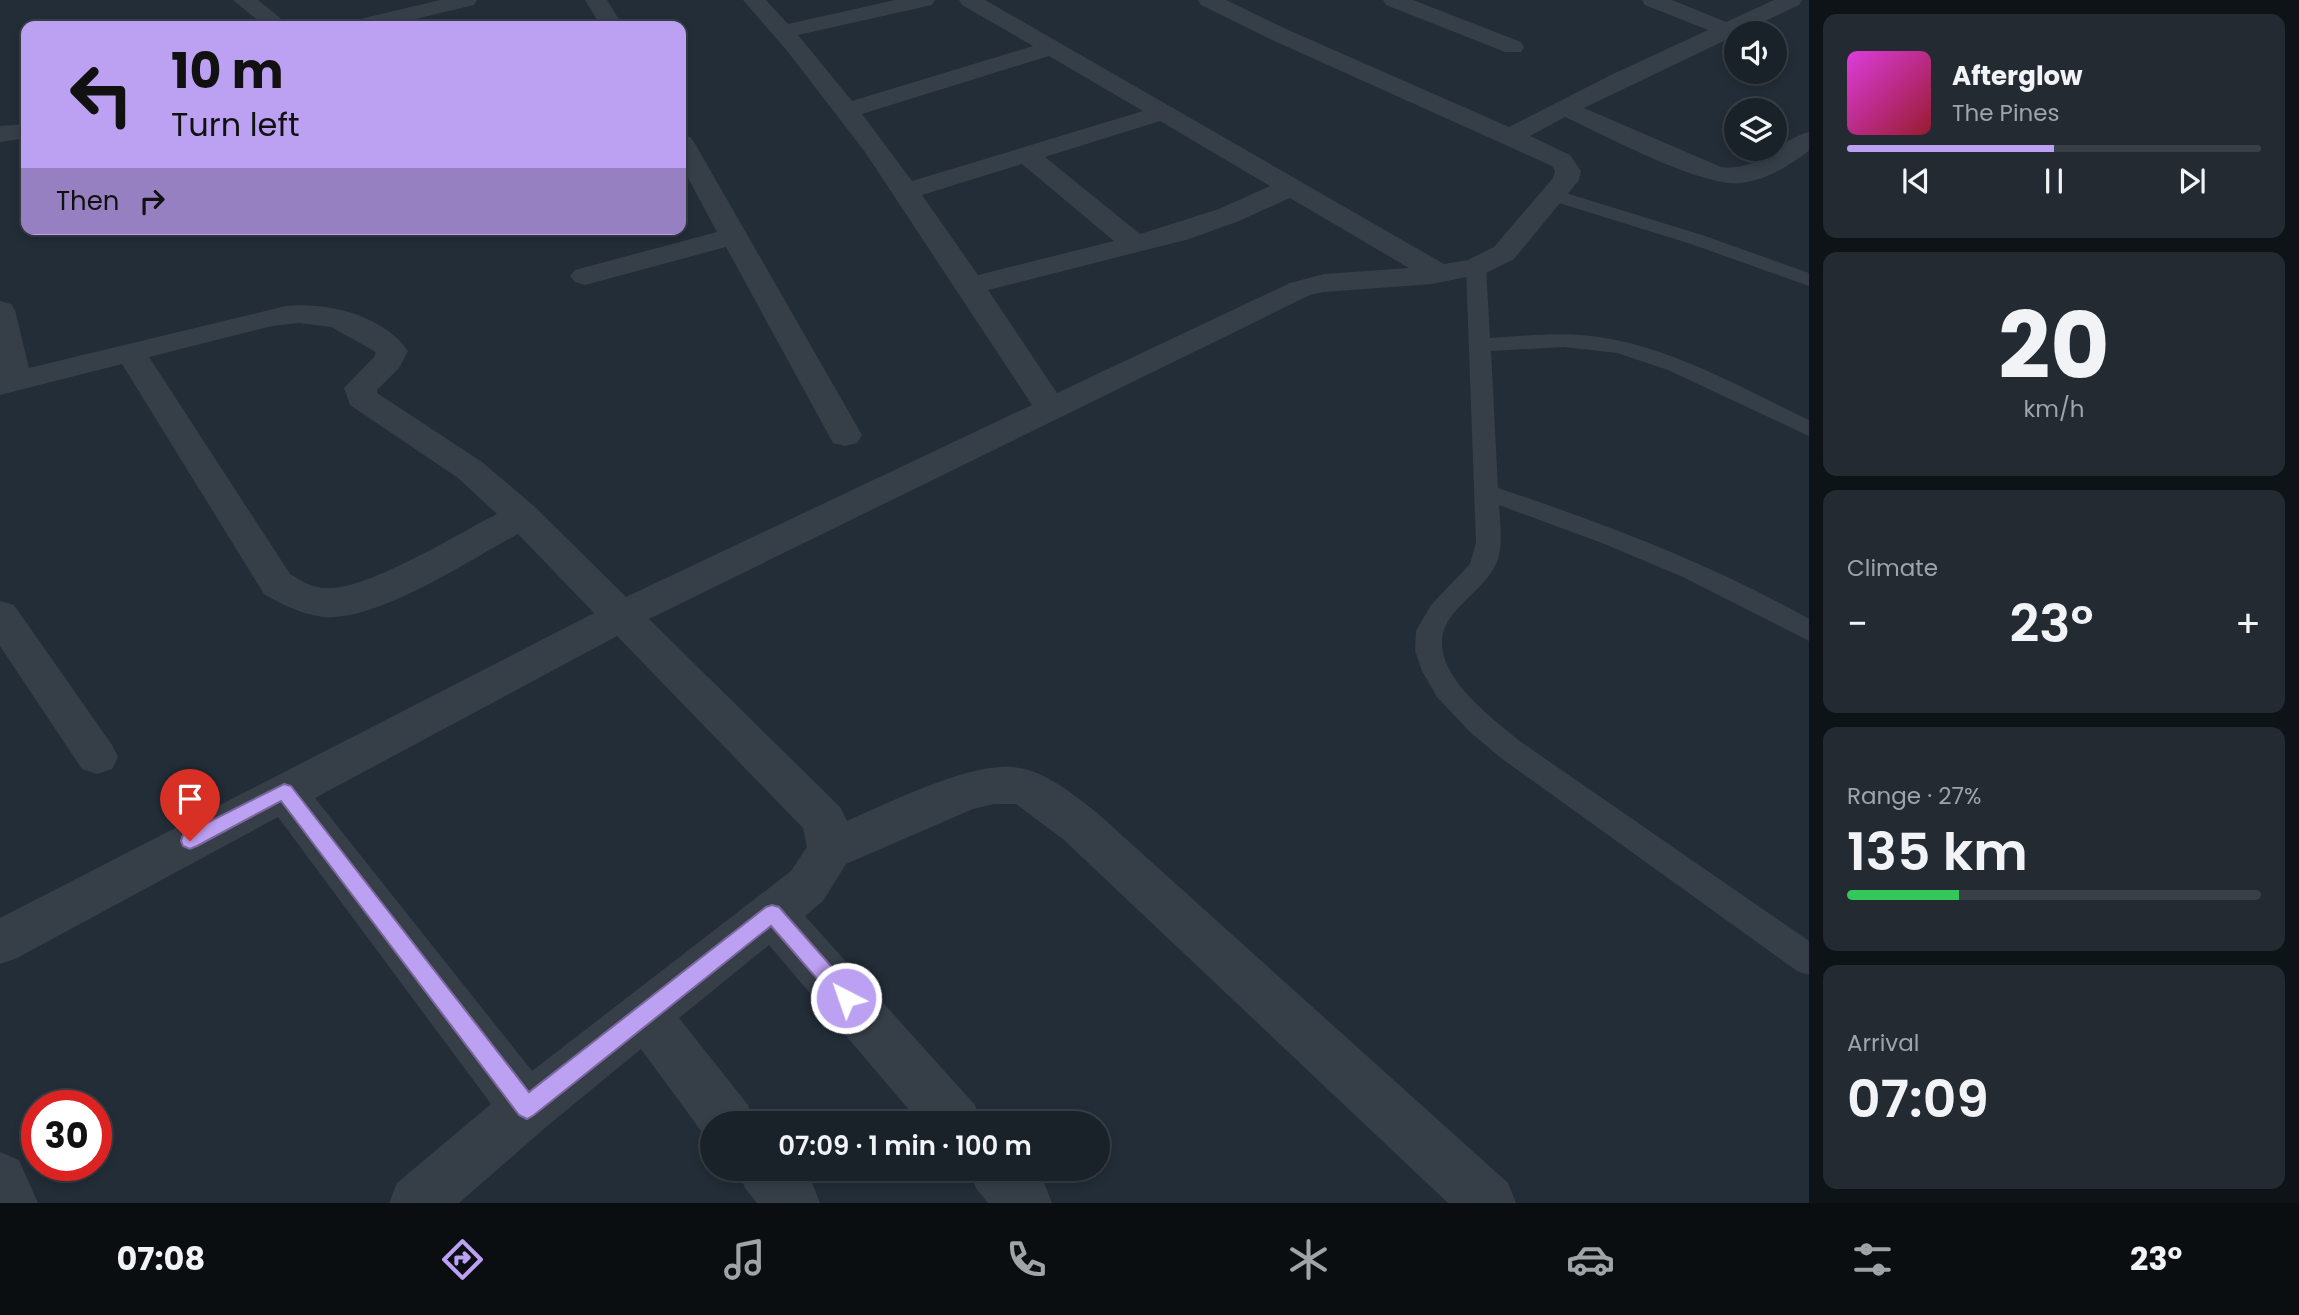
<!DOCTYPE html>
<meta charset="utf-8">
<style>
:root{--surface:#1a2229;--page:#232a31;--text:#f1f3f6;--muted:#9fa4a8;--line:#383f46;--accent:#bca0f2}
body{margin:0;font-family:Poppins,sans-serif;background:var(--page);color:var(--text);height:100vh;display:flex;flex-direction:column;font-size:26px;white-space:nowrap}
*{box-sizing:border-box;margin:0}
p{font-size:23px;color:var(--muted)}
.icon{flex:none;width:38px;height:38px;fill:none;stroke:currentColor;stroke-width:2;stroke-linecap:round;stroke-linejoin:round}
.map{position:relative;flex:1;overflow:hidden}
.sheet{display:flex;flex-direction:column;gap:14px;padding:14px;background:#0e1317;width:490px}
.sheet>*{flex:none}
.hud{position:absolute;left:21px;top:21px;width:665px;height:214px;border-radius:14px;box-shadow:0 4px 10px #0003,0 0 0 2px var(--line);background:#bca0f2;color:#111;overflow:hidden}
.tools{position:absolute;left:1724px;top:21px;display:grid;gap:14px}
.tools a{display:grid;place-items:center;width:63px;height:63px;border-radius:50%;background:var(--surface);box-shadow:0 4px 10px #0003,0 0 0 2px var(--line);font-size:35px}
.speed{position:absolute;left:21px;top:1090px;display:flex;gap:14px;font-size:35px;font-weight:700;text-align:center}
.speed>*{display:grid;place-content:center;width:91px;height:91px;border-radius:50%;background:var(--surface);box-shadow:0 4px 10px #0003,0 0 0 2px var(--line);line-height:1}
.speed .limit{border:10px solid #d22;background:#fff;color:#111}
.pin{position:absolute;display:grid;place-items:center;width:60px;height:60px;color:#fff;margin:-72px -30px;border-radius:50% 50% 50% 0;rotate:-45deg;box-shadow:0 0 7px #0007}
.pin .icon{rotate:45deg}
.me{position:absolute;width:77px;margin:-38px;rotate:319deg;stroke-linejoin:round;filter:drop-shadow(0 0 5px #0008)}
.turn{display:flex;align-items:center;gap:24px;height:147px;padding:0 35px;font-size:32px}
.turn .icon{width:91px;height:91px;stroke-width:2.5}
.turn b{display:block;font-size:49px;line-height:60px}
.then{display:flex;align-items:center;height:66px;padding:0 35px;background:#0003;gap:14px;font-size:26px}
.big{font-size:52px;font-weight:600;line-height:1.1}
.sheet .widget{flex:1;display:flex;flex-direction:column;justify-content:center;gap:10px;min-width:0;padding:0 24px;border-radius:14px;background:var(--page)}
.sheet .dial{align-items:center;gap:0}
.dial b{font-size:91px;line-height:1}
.song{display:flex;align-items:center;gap:21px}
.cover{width:84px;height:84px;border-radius:10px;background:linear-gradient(135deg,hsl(300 70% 55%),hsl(350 70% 35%))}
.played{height:7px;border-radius:4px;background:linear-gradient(90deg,var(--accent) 50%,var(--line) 50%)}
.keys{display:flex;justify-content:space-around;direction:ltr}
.heat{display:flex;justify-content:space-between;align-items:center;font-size:38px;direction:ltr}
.charge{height:10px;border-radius:5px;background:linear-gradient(90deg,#34c759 27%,var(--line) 0)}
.trip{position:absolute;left:700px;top:1111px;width:410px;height:70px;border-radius:35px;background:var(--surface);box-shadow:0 4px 10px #0003,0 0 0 2px var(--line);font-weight:600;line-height:70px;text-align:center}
.tabs{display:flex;height:112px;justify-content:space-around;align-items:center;background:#0a0e10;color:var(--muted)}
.tabs .icon{width:49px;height:49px}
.tabs .active{color:var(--accent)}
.tabs b{font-size:32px;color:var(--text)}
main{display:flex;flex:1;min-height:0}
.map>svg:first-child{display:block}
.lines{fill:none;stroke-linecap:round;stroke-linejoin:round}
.lane{fill:#363f48;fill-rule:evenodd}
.street{fill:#363f48;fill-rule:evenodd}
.route{fill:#bca0f2;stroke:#7a689d;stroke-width:2}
</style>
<main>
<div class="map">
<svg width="1809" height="1203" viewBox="0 0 1809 1203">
<rect width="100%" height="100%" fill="#232d37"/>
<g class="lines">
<path class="lane" d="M1553,189L1705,236L1809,273V286L1691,244L1546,199L1544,195L1546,191Z
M1476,261L1483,263L1486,267L1490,338C1523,336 1558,332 1591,336C1669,345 1739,387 1809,420V436L1668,370L1617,353L1564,347L1491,351L1498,488C1605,524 1710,563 1809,619V641L1683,577L1602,543L1499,505C1500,523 1503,542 1498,559C1489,584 1465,597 1450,618C1418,665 1490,716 1521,742L1809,941V975L1797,971L1501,758L1470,732L1437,697L1422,671L1415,651L1416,631L1431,605L1470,564L1476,543L1466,267L1469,263Z"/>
<path class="street" d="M233,0H258L290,26H265Z
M440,0H477L474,5L386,26H349L352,21Z
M585,0H607L623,26H601Z
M743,0H766L788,24L895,0H935L932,5L798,35L852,101L1033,46L962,5L959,0H985L1444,264L1468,260L1494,247L1553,178L1555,171L1552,166L1270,39L1201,5L1198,0H1226L1286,29L1509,127L1613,74L1708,30L1645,5L1642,0H1672L1726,22L1774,0H1802L1799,5L1584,108L1721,167C1762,172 1775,141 1809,132V151C1788,166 1767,180 1741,183C1703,188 1604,135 1565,117L1530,136L1570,155L1581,171L1579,180L1514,259L1486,273L1432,284L1324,292L1310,295L649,619L840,807L847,821C888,803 967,764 1011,767C1044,769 1071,793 1096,812L1508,1183L1516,1203H1448L1064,840L1016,804H994L973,809L846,864L823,901L805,916L975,1105L982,1124H921L769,945L679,1018L748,1105L755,1124H712V1144L710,1143L641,1049L546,1127L459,1203H389L397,1183L491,1104L278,817L17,958L0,964V918L594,613L518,534C469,560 378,622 323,617C302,614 282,605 264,594L122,364L0,395V301L11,304L15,310L29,368L286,306C328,302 383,315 408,351L399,368L377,390V393L482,462L535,507L626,597L1032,405L865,152L788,52ZM1049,56L1143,111L912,181L862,114ZM1160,121L1270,186L1219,209L1140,234L1045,157ZM1022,164L1114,241L978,275L922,195ZM1290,198L1409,268L1324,274L1290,283L1057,393L988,290L1189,239L1239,221ZM299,323L331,327L376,352L374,357L344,388L350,405L458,478L497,514C457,534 367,591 325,588C312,588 302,581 290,574L149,357L272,326ZM617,636L803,828L807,847L791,871L532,1071L315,798Z
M1383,0H1413L1521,42L1524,47L1521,52H1505L1386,5Z
M26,124V138L0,142V126Z
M681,134L690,137L694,142L862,435L857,443L845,446L833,443L726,247L585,285L575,282L570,276L575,270L717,232L681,165Z
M0,601L14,605L112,745L118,757L112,769L97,774L82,769L0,646Z
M0,1152L19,1160L38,1203H0Z
M737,1169H800L812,1183L820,1203H757L745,1188Z
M968,1169H1031L1044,1183L1052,1203H988L976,1188Z"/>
</g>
<path class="route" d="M284,784L291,786L529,1092L766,907L772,905L779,907L853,991L856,998L853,1004L846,1007L839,1004L771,926L534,1115L527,1119L519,1115L281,801L197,846L190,849L183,846L181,841L183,835Z"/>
</svg>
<div class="tools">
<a><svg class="icon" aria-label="sound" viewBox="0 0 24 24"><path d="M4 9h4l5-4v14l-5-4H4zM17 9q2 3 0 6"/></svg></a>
<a><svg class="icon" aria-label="layers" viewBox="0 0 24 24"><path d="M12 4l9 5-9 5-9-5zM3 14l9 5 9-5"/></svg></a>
</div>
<div class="speed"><div class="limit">30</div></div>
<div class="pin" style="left:190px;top:841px;background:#d93025"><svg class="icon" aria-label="arrive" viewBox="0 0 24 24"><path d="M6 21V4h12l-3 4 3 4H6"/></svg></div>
<svg class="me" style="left:846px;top:998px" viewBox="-20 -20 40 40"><circle r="17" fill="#bca0f2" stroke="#fff" stroke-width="3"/><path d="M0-11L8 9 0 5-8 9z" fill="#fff"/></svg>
<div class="trip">07:09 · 1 min · 100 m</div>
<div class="hud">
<div class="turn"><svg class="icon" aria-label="left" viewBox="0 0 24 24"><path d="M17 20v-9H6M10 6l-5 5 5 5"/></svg><div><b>10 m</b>Turn left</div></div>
<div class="then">Then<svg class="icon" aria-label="right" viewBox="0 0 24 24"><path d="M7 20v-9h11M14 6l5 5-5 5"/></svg></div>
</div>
</div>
<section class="sheet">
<div class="widget">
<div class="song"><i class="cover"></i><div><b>Afterglow</b><p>The Pines</p></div></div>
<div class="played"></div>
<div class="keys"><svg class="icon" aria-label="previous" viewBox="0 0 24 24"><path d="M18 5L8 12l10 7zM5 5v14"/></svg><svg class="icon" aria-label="pause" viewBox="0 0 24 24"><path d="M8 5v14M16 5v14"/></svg><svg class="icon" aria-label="next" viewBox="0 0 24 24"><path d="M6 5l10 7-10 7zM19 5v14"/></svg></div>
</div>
<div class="widget dial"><b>20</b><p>km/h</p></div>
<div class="widget"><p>Climate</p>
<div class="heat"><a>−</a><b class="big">23°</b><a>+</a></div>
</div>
<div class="widget"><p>Range · 27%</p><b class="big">135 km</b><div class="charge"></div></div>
<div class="widget"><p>Arrival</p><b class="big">07:09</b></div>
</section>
</main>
<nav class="tabs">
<b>07:08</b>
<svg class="icon active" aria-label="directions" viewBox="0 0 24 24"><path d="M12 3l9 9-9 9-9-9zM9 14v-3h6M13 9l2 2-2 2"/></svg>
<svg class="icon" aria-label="music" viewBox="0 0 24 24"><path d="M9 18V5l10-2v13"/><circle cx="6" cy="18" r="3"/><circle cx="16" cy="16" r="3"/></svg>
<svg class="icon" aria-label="phone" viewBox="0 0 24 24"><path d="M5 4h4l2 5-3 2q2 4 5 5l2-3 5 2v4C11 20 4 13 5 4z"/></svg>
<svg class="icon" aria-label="climate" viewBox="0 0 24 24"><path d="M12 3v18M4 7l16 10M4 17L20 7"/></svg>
<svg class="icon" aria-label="car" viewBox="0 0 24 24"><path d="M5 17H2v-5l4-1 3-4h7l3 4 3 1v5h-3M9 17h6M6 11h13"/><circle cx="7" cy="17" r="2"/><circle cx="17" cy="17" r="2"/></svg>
<svg class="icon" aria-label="filters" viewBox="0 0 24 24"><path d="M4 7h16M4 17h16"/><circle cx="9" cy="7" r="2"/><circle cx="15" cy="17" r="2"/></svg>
<b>23°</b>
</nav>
